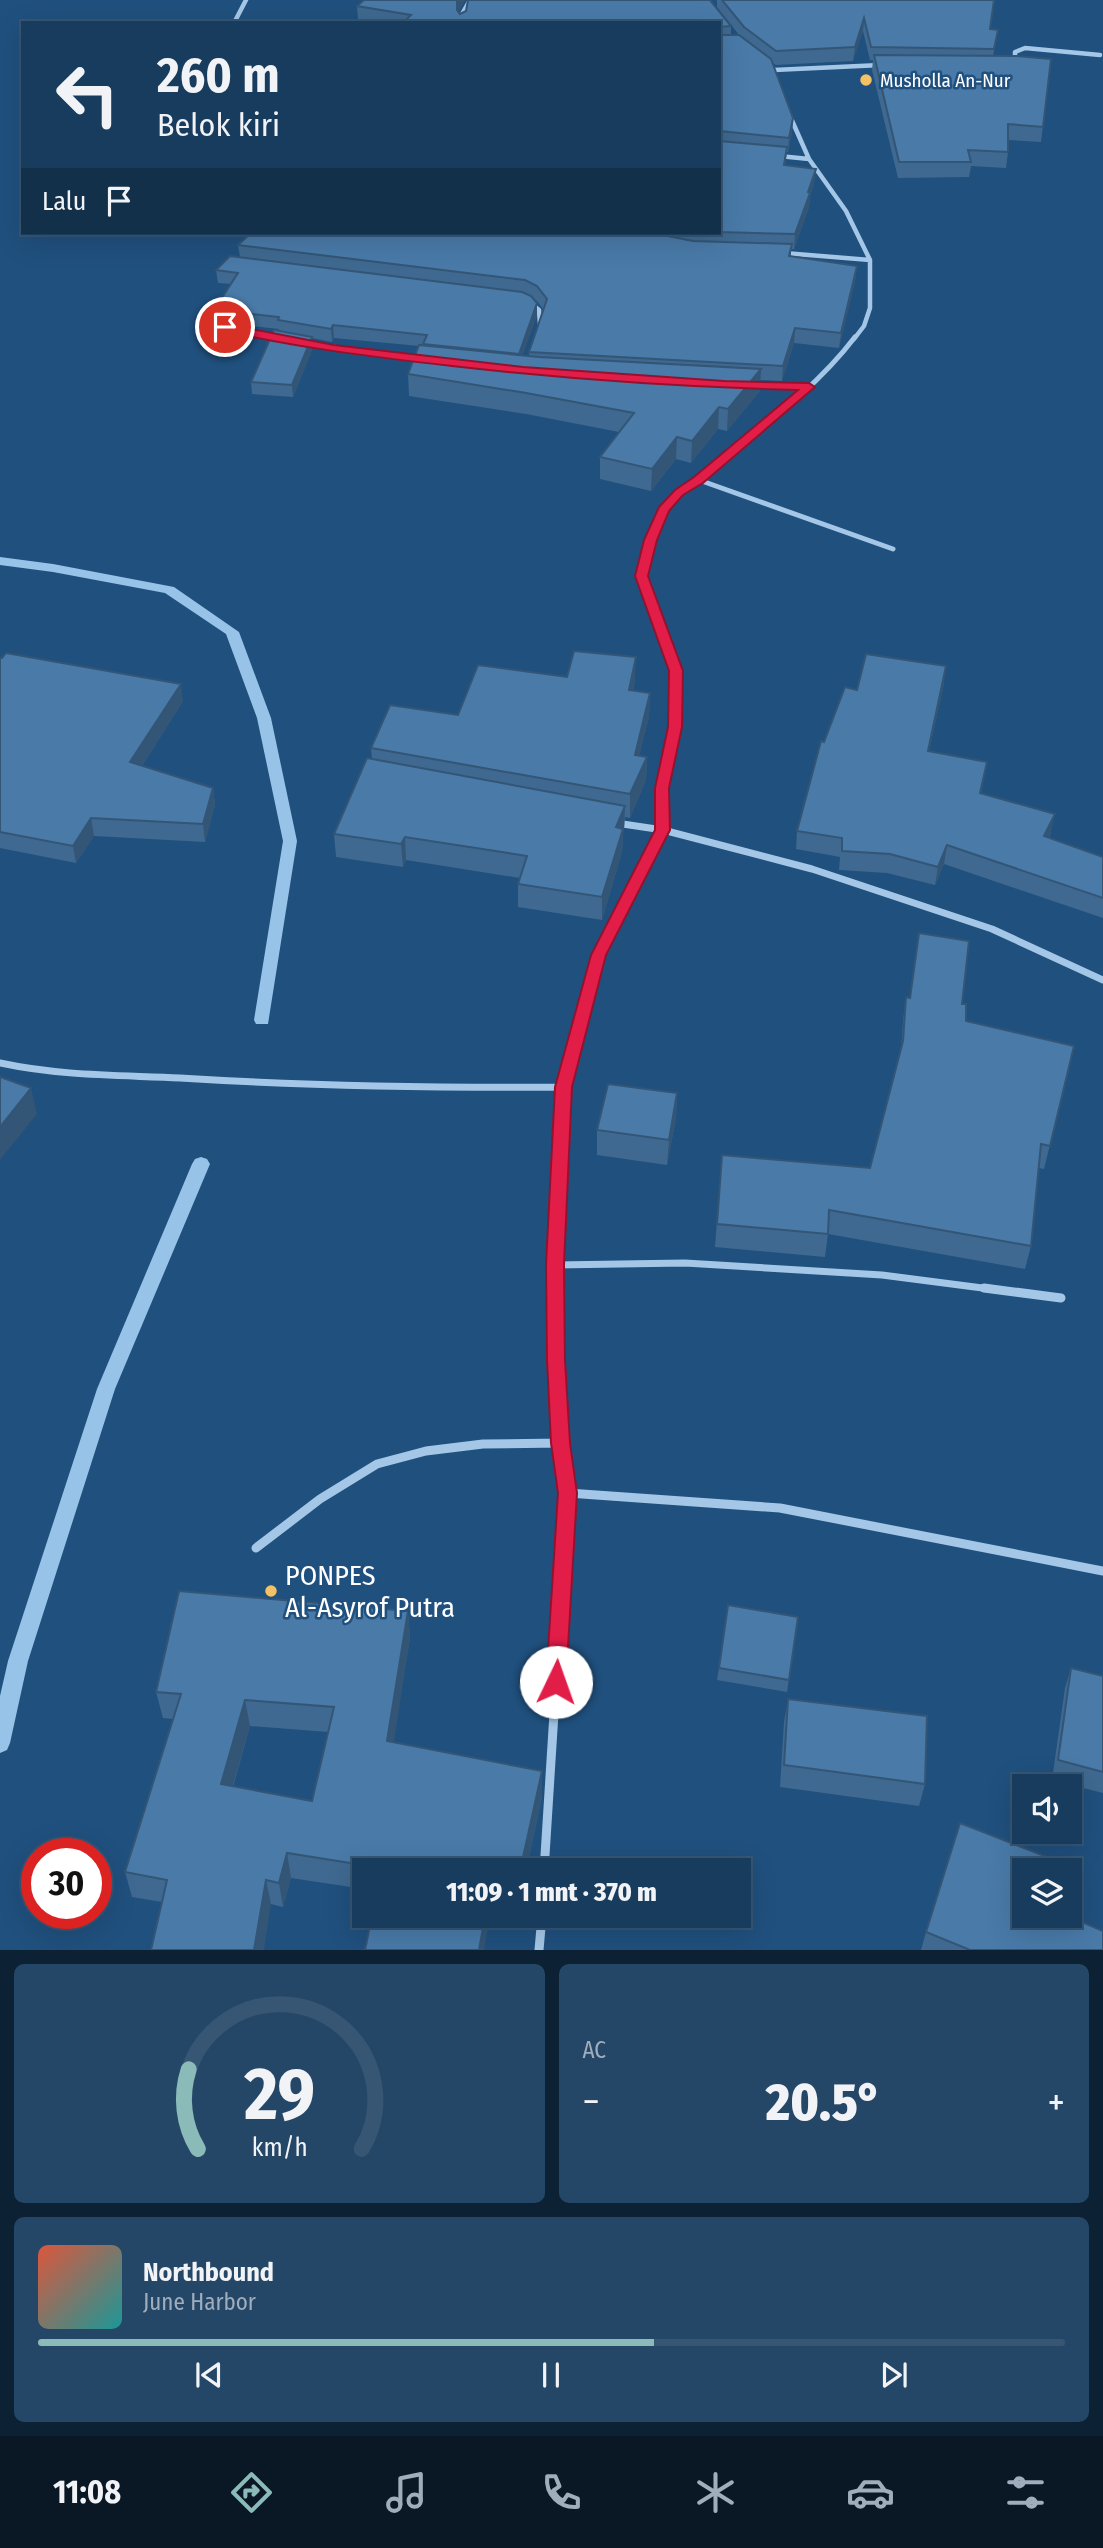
<!DOCTYPE html>
<html lang="id">
<meta charset="utf-8">
<style>
:root{--surface:#183c5e;--page:#254767;--text:#f1f3f6;--muted:#9fadbc;--line:#365673;--accent:#8bbbb9}
body{margin:0;font-family:"Fira Sans Condensed",sans-serif;background:var(--page);color:var(--text);height:100vh;display:flex;flex-direction:column;font-size:26px;white-space:nowrap}
*{box-sizing:border-box;margin:0}
p{font-size:23px;color:var(--muted)}
.icon{flex:none;width:38px;height:38px;fill:none;stroke:currentColor;stroke-width:2;stroke-linecap:round;stroke-linejoin:round}
.map{position:relative;height:1950px;overflow:hidden}
.panel{display:flex;flex-direction:column;gap:14px;padding:14px;background:#0d2134;flex:1}
.panel>*{flex:none}
.banner{position:absolute;left:21px;top:21px;width:700px;height:214px;border-radius:0px;box-shadow:0 7px 28px #0002,0 0 0 2px var(--line);background:#183c5e;color:var(--text);overflow:hidden}
.fabs{position:absolute;left:1012px;top:1774px;display:grid;gap:14px}
.fabs a{display:grid;place-items:center;width:70px;height:70px;border-radius:0px;background:var(--surface);box-shadow:0 7px 28px #0002,0 0 0 2px var(--line);font-size:35px}
.speed{position:absolute;left:21px;top:1838px;display:flex;gap:14px;font-size:35px;font-weight:700;text-align:center}
.speed>*{display:grid;place-content:center;width:91px;height:91px;border-radius:50%;background:var(--surface);box-shadow:0 7px 28px #0002,0 0 0 2px var(--line);line-height:1}
.speed .limit{border:10px solid #d22;background:#fff;color:#111}
.pin{position:absolute;display:grid;place-items:center;width:60px;height:60px;color:#fff;margin:-30px;border:4px solid #fff;border-radius:50%;box-shadow:0 2px 7px #0007}
.me{position:absolute;width:77px;margin:-38px;rotate:3deg;stroke-linejoin:round;filter:drop-shadow(0 0 5px #0008)}
.turn{display:flex;align-items:center;gap:24px;height:147px;padding:0 21px;font-size:32px}
.turn .icon{width:91px;height:91px;stroke-width:2.5}
.turn b{display:block;font-size:49px;line-height:60px}
.then{display:flex;align-items:center;height:66px;padding:0 21px;background:#0003;gap:14px;font-size:26px}
.big{font-size:52px;font-weight:800;line-height:1.1}
.panel .widget{flex:1;display:flex;flex-direction:column;justify-content:center;gap:10px;min-width:0;padding:0 24px;border-radius:10px;background:var(--page)}
.panel .dial{align-items:center;gap:0}
.dial svg{height:182px;overflow:visible;fill:none;stroke:var(--line);stroke-width:7;stroke-linecap:round;text-anchor:middle}
.dial text{fill:var(--text);stroke:none}
.song{display:flex;align-items:center;gap:21px}
.cover{width:84px;height:84px;border-radius:10px;background:linear-gradient(135deg,hsl(10 70% 55%),hsl(180 70% 35%))}
.played{height:7px;border-radius:4px;background:linear-gradient(90deg,var(--accent) 60%,var(--line) 60%)}
.keys{display:flex;justify-content:space-around;direction:ltr}
.heat{display:flex;justify-content:space-between;align-items:center;font-size:38px;direction:ltr}
.panel .tiles{flex:1;display:grid;gap:14px;grid-template-columns:1fr 1fr}
.widget:last-child{grid-column:span 2}
.trip{position:absolute;left:352px;top:1858px;width:399px;height:70px;border-radius:0px;background:var(--surface);box-shadow:0 7px 28px #0002,0 0 0 2px var(--line);font-weight:800;line-height:70px;text-align:center}
.tabs{display:flex;height:112px;justify-content:space-around;align-items:center;background:#0a1826;color:var(--muted)}
.tabs .icon{width:49px;height:49px}
.tabs .on{color:var(--accent)}
.tabs b{font-size:32px;color:var(--text)}
.map>svg:first-child{display:block}
.lines{fill:none;stroke-linecap:round;stroke-linejoin:round}
.stream{fill:#98c3e8;fill-rule:evenodd}
.street-far3{stroke:#a4c7e7;stroke-width:4.5}
.street-far2{stroke:#a4c7e7;stroke-width:5}
.street-far1{stroke:#a4c7e7;stroke-width:7}
.street{stroke:#a4c7e7;stroke-width:9}
.wall{fill:#3f6990;fill-rule:evenodd}
.shaded-wall{fill:#335576}
.building{fill:#497aa8;stroke:#335576;stroke-width:2;fill-rule:evenodd}
.route{fill:#e11d48;stroke:#92132f;stroke-width:2}
.poi-dot{fill:#f4c165;stroke:#20507e;stroke-width:2.5}
.labels{text-anchor:middle;stroke-width:5;stroke-linejoin:round;paint-order:stroke}
.far-poi-label{font-size:19px;fill:#fff;stroke:#20507e;text-anchor:start}
.near-poi-label{font-size:28px;fill:#fff;stroke:#20507e;text-anchor:start}
</style>
<div class="map">
<svg width="1103" height="1950" viewBox="0 0 1103 1950">
<rect width="100%" height="100%" fill="#20507e"/>
<g class="lines">
<path class="stream" d="M0,557L53,564L174,587L239,632L271,718L297,841L268,1024H256L254,1020L283,841L257,718L226,634L165,593L53,572L0,565Z
M201,1157L207,1159L210,1164L115,1389L28,1661L10,1743L7,1750L0,1753V1696L8,1661L97,1389L192,1164L195,1159Z"/>
<path class="street-far3" d="M234,23L246,0
M462,23V14L470,0
M1015,63V52L1025,48L1100,55
M774,70L881,65
M790,116L809,159L846,211L870,260V308L864,326L854,339
M779,156L809,159
M784,253L870,260
M528,301L539,310L540,324
M225,327L279,338"/>
<path class="street-far2" d="M275,337L279,338
M304,343L421,359
M754,385L808,387
M699,480L893,549
M668,762C674,733 680,701 676,672C671,639 644,610 641,577C640,562 656,519 666,507C683,486 706,473 727,456C772,420 820,383 855,337"/>
<path class="street-far1" d="M616,823L663,830L812,869L992,929L1103,980
M0,1063C60,1076 120,1075 180,1078C308,1086 436,1088 564,1087
M555,1265L685,1263L882,1275L998,1290
M555,1290L564,1087L598,955L663,830L662,788L668,760"/>
<path class="street" d="M984,1288L1061,1298
M568,1493L780,1508L1103,1571
M256,1548L320,1499L377,1464L426,1451L483,1444L560,1443
M544,1871L568,1493C557,1425 556,1357 555,1288
M539,1950L542,1916"/>
</g>
<path class="wall" d="M364,0H465L458,12L460,14L466,11L468,0H710L731,26V35H739L717,7V0H995L990,29L998,30L993,56H1017L1051,59L1041,142L1008,140V152L1006,168L971,166L969,177L898,178L872,70L873,60H870L863,31L853,61L776,65L772,62L793,118L792,132L788,152H787L785,165L816,169L814,183L810,196L809,207L794,249H791V256L857,266L855,281L839,348L794,343L782,381L760,380V391L727,431L718,429L691,463L676,459L651,491L600,479V457L619,432L526,414L409,396L408,374L419,346L334,338L332,342L312,338V350L293,397L252,394L251,382L274,330L279,331V329L216,322L214,310L231,284L218,283L216,270L230,256L240,257L238,245L251,233H719V23H378L358,19L357,6ZM533,299L537,301L543,309L529,352V356H522L537,315V303Z
M0,658L183,701L142,766L213,788L215,805L205,842L94,836L76,863L0,848Z
M635,680L633,691L650,693L649,716L639,756L647,757L646,780L630,818L625,817L624,829L623,834L622,852L602,920L518,907V884L520,878L406,860L403,867L336,857L334,834L372,759L371,748L458,715Z
M944,684L929,751L987,762L981,793L1051,832L1049,838L1103,857V918L944,864L935,885L887,873L839,870L840,857L796,849L797,831L824,742L857,690Z
M906,997L962,1004L966,1021L1074,1046L1044,1169L1039,1168L1031,1246L1025,1269L828,1234L825,1257L715,1247L722,1155L870,1168L901,1051L903,1021Z
M677,1093L676,1118L667,1165L597,1155V1130Z
M408,1611L410,1638L393,1743L542,1797L526,1871H364V1889L291,1878L283,1907L271,1904L162,1902L132,1897L125,1872L173,1719L163,1718L156,1692ZM250,1726L328,1732L312,1801L233,1787Z
M798,1617L787,1692L717,1680L719,1668Z
M1071,1668L1103,1676V1793L1052,1780L1065,1688Z
M788,1699L925,1784L919,1806L780,1787L784,1722Z
M1024,1916L1103,1950H921L926,1932Z"/>
<path class="shaded-wall" d="M457,0H465L458,12L457,23Z
M864,18L863,31L853,61L855,47Z
M793,118L792,132L788,152L789,138Z
M816,169L814,183L810,196L809,207L794,249L795,234Z
M857,266L855,281L839,348L841,333Z
M537,303V315L519,366V354Z
M333,325L334,338L332,342L331,329Z
M795,328L794,343L782,381L783,366Z
M312,337V350L293,397L292,385Z
M761,369L760,391L727,431L728,409Z
M719,407L718,429L691,463L692,441Z
M677,437L676,459L651,491L652,469Z
M636,657L635,680L628,714L629,690Z
M946,666L944,684L925,769L928,751Z
M181,684L183,701L133,780L130,762Z
M650,693L649,716L634,778L635,755Z
M647,757L646,780L630,818V794Z
M213,788L215,805L205,842L203,824Z
M625,806L624,829L623,834L622,852L602,920V897L616,827Z
M1055,814L1051,832L1040,855L1044,836Z
M91,818L94,836L76,863L73,846Z
M405,837L406,860L403,867L401,844Z
M947,845L944,864L935,885L938,867Z
M31,1088L37,1114L0,1160V1127Z
M677,1093L676,1118L667,1165L669,1140Z
M408,1611L410,1638L390,1767L387,1741Z
M245,1700L250,1726L226,1809L221,1784Z
M542,1771V1797L526,1871H520Z
M287,1853L291,1878L283,1907L279,1883Z
M266,1880L271,1904L264,1950H254Z
M485,1916H490L484,1950H479Z"/>
<path class="building" d="M364,0H457V10L460,14L466,11L468,0H710L731,26L719,27V23H403L411,15L357,6Z
M722,0H994L990,29L998,30L994,49L871,47L864,18L855,47L776,51L744,27Z
M719,35H739L771,59L793,118L789,138L720,131L719,132Z
M874,55L1017,56L1051,59L1043,127L1008,124V152L968,150L971,162H899Z
M719,141L787,147L784,165L816,169L808,192L810,193L795,234L719,232Z
M251,233H652L693,241L792,244L789,256L857,266L841,333L795,328L783,366L529,352L547,299L537,286L525,280L238,245Z
M230,256L522,292L531,296L537,303L519,354L423,344L427,335L333,325L331,329L278,320L279,317L214,310L238,273L216,270Z
M274,330L312,337L292,385L251,382Z
M419,345L539,357L761,369L728,409L719,407L692,441L677,437L652,469L600,457L634,413L526,393L408,374Z
M574,651L636,657L629,690L650,693L635,755L647,757L630,794L371,748L390,705L458,715L478,665L567,677Z
M6,653L181,684L130,762L213,788L203,824L91,818L73,846L0,832V658H2Z
M866,654L946,666L928,751L987,762L980,793L1055,814L1044,836L1103,857V898L947,845L938,867L890,854L842,851V838L797,831L821,741L824,742L845,687L857,690Z
M367,758L625,806L616,827L623,829L602,897L518,884L527,856L405,837L401,844L334,834Z
M919,933L969,941L962,1004H966V1021L1074,1046L1050,1146L1041,1144L1031,1246L829,1210L828,1234L717,1224L722,1155L870,1168L903,1041L906,997L910,998Z
M0,1077L31,1088L0,1127Z
M608,1084L677,1093L669,1140L597,1130Z
M179,1591L408,1611L387,1741L542,1771L520,1871H381L382,1868L287,1853L279,1883L266,1880L254,1950H151L167,1880L125,1872L181,1694L156,1692ZM245,1700L334,1707L312,1801L221,1784Z
M728,1605L798,1617L789,1680L719,1668Z
M1071,1668L1103,1676V1772L1058,1760Z
M788,1699L927,1716L925,1784L784,1765Z
M960,1823L1073,1867L1069,1881V1871H1024V1916H1068L1103,1931V1950H970L926,1932Z
M372,1916H485L479,1950H365Z"/>
<path class="route" d="M225,324L334,345L523,367L724,381L809,383L815,387L703,483L683,495L669,511L657,540L648,576L683,671L682,727L669,788L670,830L606,955L572,1087L564,1265L565,1360L570,1443L577,1493L566,1682L563,1689L556,1691L549,1689L546,1682L558,1493L551,1443L547,1360L546,1265L555,1087L591,955L655,830V788L668,727L669,671L635,576L644,540L659,507L675,490L694,477L798,390C682,387 567,379 452,366C374,357 297,348 221,330L219,327Z"/>
<g class="poi-dot">
<circle cx="866" cy="80" r="7"/>
<circle cx="271" cy="1591" r="7"/>
</g>
<g class="labels">
<g class="far-poi-label">
<text x="880" y="87">Musholla An-Nur</text>
</g>
<g class="near-poi-label">
<text x="285" y="1585">PONPES<tspan x="285" dy="32">Al-Asyrof Putra</tspan></text>
</g>
</g>
</svg>
<div class="fabs">
<a><svg class="icon" aria-label="sound" viewBox="0 0 24 24"><path d="M4 9h4l5-4v14l-5-4H4zM17 9q2 3 0 6"/></svg></a>
<a><svg class="icon" aria-label="layers" viewBox="0 0 24 24"><path d="M12 4l9 5-9 5-9-5zM3 14l9 5 9-5"/></svg></a>
</div>
<div class="speed"><div class="limit">30</div></div>
<div class="pin" style="left:225px;top:327px;background:#d93025"><svg class="icon" aria-label="arrive" viewBox="0 0 24 24"><path d="M6 21V4h12l-3 4 3 4H6"/></svg></div>
<svg class="me" style="left:556px;top:1682px" viewBox="-20 -20 40 40"><circle r="19" fill="#fff"/><path d="M0-13L10 11 0 6-10 11z" fill="#e11d48"/></svg>
<div class="trip">11:09 · 1 mnt · 370 m</div>
<div class="banner">
<div class="turn"><svg class="icon" aria-label="left" viewBox="0 0 24 24"><path d="M17 20v-9H6M10 6l-5 5 5 5"/></svg><div><b>260 m</b>Belok kiri</div></div>
<div class="then">Lalu<svg class="icon" aria-label="arrive" viewBox="0 0 24 24"><path d="M6 21V4h12l-3 4 3 4H6"/></svg></div>
</div>
</div>
<section class="panel">
<div class="tiles">
<div class="widget dial"><svg viewBox="0 0 100 80">
<path d="M14 69A42 42 0 1 1 86 69"/>
<path d="M14 69A42 42 0 0 1 10 34" stroke="#8bbbb9"/>
<text x="50" y="56" font-size="32" font-weight="700">29</text>
<text x="50" y="72" font-size="11">km/h</text>
</svg></div>
<div class="widget"><p>AC</p>
<div class="heat"><a>−</a><b class="big">20.5°</b><a>+</a></div>
</div>
<div class="widget">
<div class="song"><i class="cover"></i><div><b>Northbound</b><p>June Harbor</p></div></div>
<div class="played"></div>
<div class="keys"><svg class="icon" aria-label="previous" viewBox="0 0 24 24"><path d="M18 5L8 12l10 7zM5 5v14"/></svg><svg class="icon" aria-label="pause" viewBox="0 0 24 24"><path d="M8 5v14M16 5v14"/></svg><svg class="icon" aria-label="next" viewBox="0 0 24 24"><path d="M6 5l10 7-10 7zM19 5v14"/></svg></div>
</div>
</div>
</section>
<nav class="tabs">
<b>11:08</b>
<svg class="icon on" aria-label="directions" viewBox="0 0 24 24"><path d="M12 3l9 9-9 9-9-9zM9 14v-3h6M13 9l2 2-2 2"/></svg>
<svg class="icon" aria-label="music" viewBox="0 0 24 24"><path d="M9 18V5l10-2v13"/><circle cx="6" cy="18" r="3"/><circle cx="16" cy="16" r="3"/></svg>
<svg class="icon" aria-label="phone" viewBox="0 0 24 24"><path d="M5 4h4l2 5-3 2q2 4 5 5l2-3 5 2v4C11 20 4 13 5 4z"/></svg>
<svg class="icon" aria-label="climate" viewBox="0 0 24 24"><path d="M12 3v18M4 7l16 10M4 17L20 7"/></svg>
<svg class="icon" aria-label="car" viewBox="0 0 24 24"><path d="M5 17H2v-5l4-1 3-4h7l3 4 3 1v5h-3M9 17h6M6 11h13"/><circle cx="7" cy="17" r="2"/><circle cx="17" cy="17" r="2"/></svg>
<svg class="icon" aria-label="filters" viewBox="0 0 24 24"><path d="M4 7h16M4 17h16"/><circle cx="9" cy="7" r="2"/><circle cx="15" cy="17" r="2"/></svg>
</nav>
